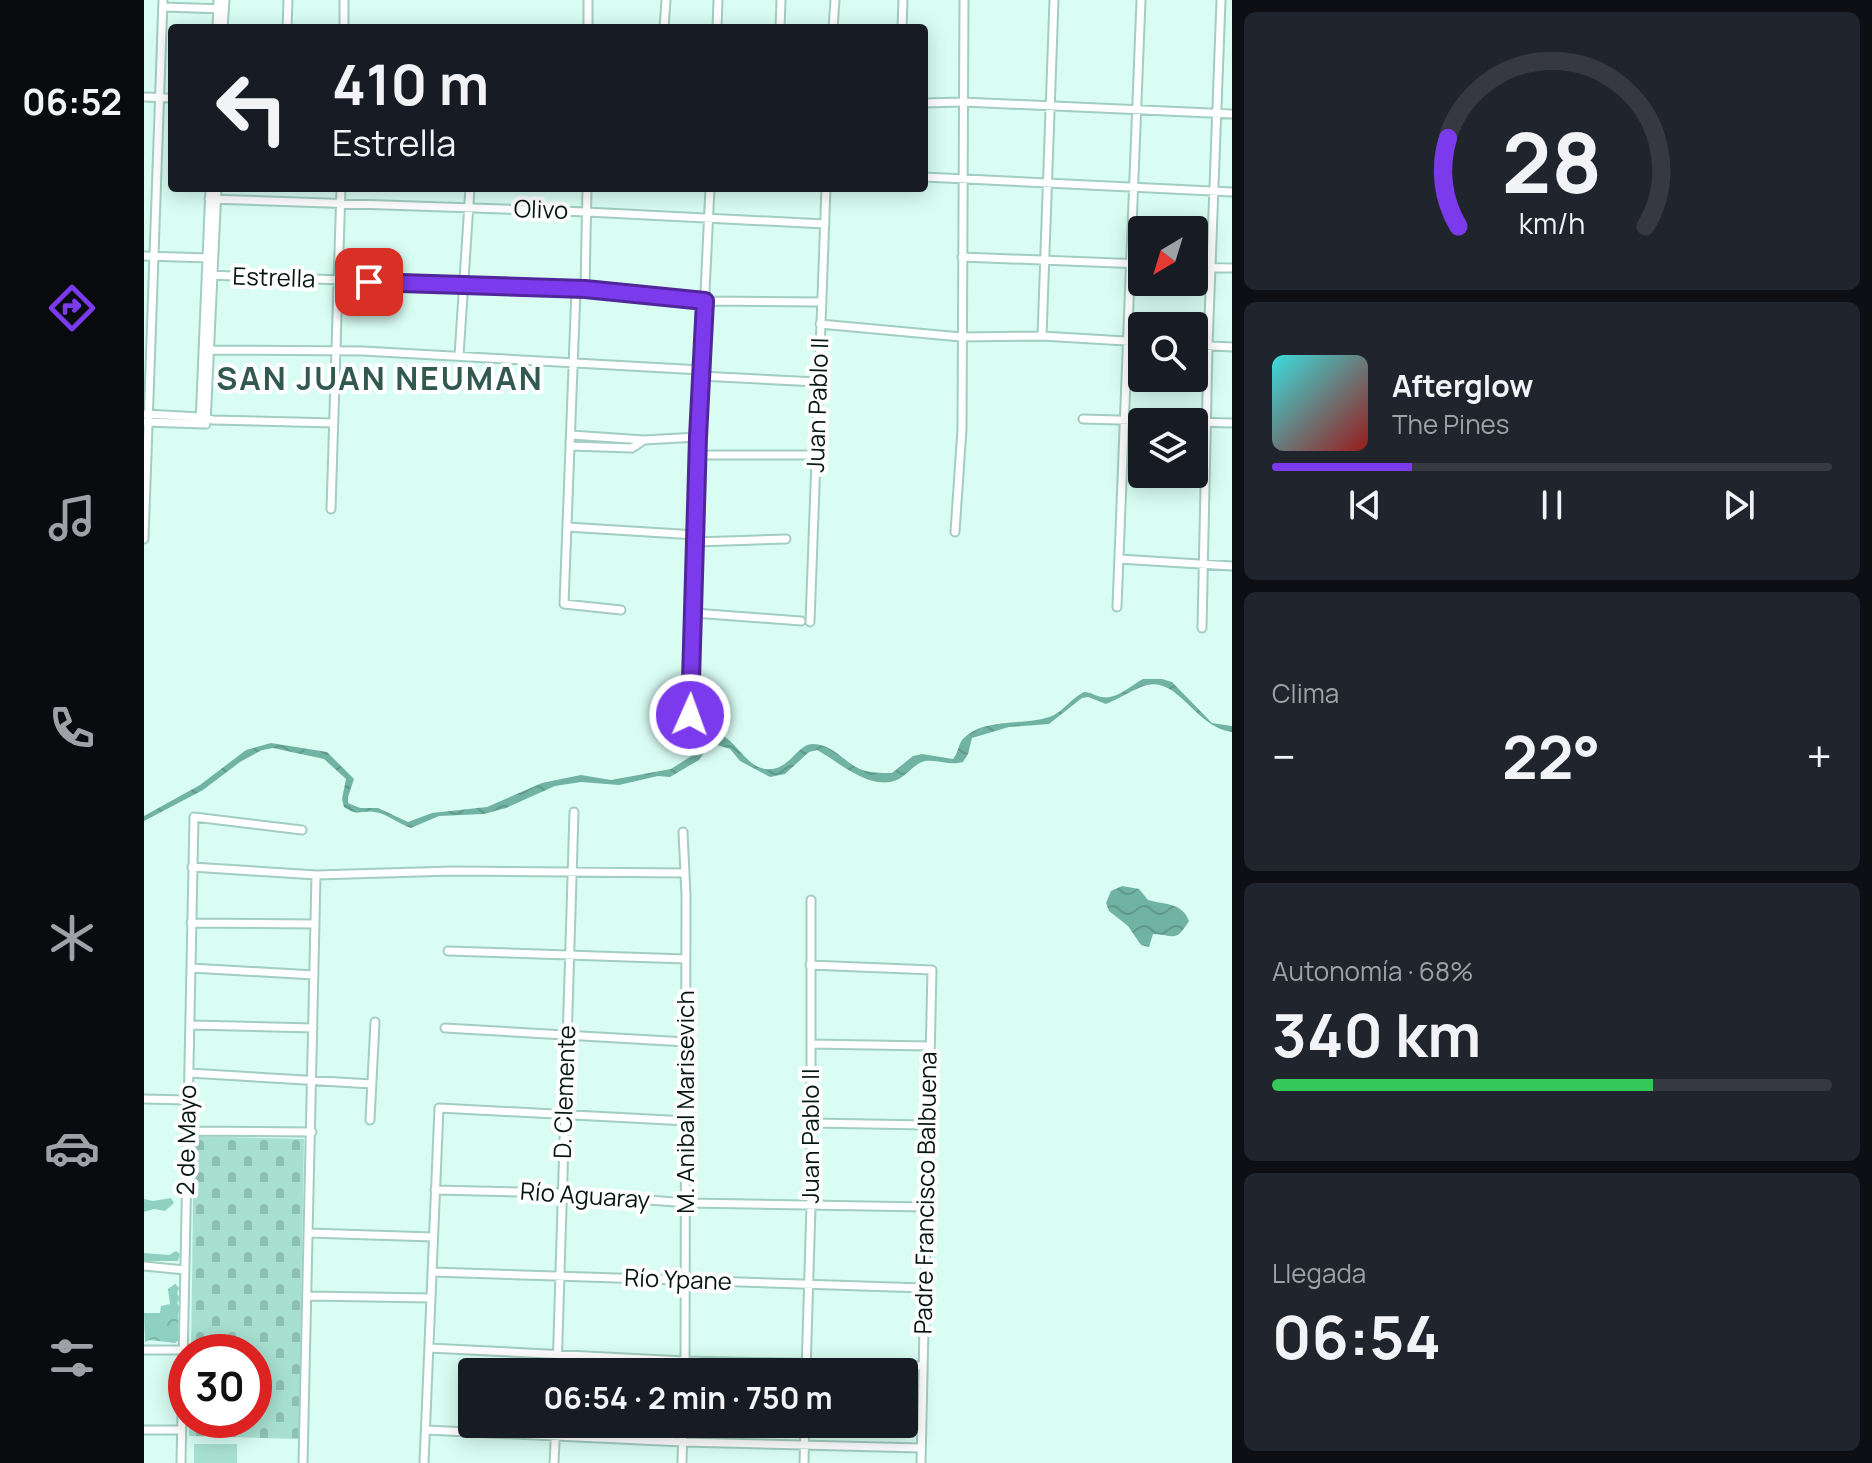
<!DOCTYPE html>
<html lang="es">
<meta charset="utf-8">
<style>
:root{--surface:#171b24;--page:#20242c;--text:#f1f3f6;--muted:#9ea1a6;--line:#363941;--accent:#7c3aed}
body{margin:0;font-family:Manrope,sans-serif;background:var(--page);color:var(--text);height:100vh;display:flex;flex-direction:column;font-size:30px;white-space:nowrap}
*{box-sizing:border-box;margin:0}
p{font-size:26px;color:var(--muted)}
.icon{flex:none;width:44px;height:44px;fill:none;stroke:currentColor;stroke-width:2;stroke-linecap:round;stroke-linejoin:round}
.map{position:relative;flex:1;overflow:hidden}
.panel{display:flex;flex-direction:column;gap:12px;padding:12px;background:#0d0f14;width:640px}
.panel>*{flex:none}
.top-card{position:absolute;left:24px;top:24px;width:760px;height:168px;border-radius:8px;box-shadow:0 4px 20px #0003;background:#171b24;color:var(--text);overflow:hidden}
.needle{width:52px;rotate:218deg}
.buttons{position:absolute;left:984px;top:216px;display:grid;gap:16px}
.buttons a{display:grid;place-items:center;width:80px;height:80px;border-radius:8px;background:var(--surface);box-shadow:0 4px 20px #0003;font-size:40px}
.speed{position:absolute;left:24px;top:1334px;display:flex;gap:16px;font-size:40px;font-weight:700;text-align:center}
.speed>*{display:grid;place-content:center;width:104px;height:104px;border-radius:50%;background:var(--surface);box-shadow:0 4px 20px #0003;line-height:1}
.speed .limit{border:12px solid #d22;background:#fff;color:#111}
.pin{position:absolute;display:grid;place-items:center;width:68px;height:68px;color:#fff;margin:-34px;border-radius:16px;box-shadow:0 4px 12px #0006}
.me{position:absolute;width:88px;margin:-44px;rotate:2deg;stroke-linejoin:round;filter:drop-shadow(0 0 6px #0008)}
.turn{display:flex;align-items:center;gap:28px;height:168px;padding:0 32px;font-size:36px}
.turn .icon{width:104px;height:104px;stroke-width:2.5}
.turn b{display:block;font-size:56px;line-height:68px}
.big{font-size:60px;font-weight:700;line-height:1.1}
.panel .widget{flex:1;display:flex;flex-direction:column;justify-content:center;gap:12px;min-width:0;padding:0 28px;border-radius:12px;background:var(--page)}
.panel .dial{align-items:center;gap:0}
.dial svg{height:208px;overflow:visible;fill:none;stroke:var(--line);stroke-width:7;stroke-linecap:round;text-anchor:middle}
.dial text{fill:var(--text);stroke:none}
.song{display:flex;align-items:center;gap:24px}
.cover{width:96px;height:96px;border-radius:12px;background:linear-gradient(135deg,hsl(180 70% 55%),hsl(0 70% 35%))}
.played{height:8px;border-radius:4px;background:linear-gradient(90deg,var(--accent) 25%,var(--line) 25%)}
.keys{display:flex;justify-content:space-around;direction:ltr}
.heat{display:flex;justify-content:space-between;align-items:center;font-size:44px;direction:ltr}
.charge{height:12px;border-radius:6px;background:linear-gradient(90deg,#34c759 68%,var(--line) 0)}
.trip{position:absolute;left:314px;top:1358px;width:460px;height:80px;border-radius:8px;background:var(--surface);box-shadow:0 4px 20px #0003;font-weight:700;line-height:80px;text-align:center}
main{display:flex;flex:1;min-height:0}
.menu{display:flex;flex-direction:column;width:144px;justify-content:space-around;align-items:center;background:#090b0e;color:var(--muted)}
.menu .icon{width:56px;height:56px}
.menu .active{color:var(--accent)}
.menu b{font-size:36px;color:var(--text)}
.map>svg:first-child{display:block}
.green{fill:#a7e0d1}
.forest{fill:url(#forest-crowns)}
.cemetery{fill:url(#cemetery-stones)}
.water{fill:url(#water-waves)}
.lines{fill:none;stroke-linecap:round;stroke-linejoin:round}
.street-casing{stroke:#a2cdc2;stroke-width:11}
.street{stroke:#fff;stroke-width:7}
.route-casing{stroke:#51269a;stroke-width:20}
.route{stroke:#7c3aed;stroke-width:14}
.labels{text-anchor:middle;stroke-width:8;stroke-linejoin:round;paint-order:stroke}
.street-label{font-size:24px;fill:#061713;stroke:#fff}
.district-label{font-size:32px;font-weight:bold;letter-spacing:2px;fill:#315950;stroke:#fff}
</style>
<main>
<nav class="menu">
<b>06:52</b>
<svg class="icon active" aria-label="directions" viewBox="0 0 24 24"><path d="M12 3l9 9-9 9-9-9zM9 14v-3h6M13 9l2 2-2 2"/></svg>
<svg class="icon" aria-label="music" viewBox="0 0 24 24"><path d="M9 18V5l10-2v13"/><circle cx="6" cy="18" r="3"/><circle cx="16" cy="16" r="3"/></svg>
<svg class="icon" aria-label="phone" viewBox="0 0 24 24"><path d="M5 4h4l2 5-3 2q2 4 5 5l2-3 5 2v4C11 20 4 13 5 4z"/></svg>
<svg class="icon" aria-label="climate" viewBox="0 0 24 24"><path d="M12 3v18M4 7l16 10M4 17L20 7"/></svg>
<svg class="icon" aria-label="car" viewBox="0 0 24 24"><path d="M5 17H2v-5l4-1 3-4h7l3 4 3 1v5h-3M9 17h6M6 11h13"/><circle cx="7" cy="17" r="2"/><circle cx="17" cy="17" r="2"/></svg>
<svg class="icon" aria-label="filters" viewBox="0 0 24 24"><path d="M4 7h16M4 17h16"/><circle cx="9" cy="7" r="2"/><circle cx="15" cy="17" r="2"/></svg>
</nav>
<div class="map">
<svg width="1088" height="1463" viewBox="0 0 1088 1463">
<defs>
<pattern id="forest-crowns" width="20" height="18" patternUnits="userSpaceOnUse" patternTransform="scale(2)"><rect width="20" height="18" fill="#8fd1c1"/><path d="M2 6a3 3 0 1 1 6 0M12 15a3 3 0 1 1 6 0" fill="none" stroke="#7ab3a5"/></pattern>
<pattern id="cemetery-stones" width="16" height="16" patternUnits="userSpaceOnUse" patternTransform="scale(2)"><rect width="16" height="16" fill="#a7e0d1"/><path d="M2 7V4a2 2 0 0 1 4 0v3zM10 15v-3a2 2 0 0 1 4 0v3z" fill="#8ebfb3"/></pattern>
<pattern id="water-waves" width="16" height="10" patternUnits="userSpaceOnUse" patternTransform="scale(2)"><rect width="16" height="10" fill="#71b3a3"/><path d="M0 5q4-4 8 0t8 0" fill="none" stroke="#60998b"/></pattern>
</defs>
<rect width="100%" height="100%" fill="#d9fdf3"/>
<path class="green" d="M50,1444H93V1463H50Z"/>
<path class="forest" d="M27,1198L30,1203L21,1211L10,1209L0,1212V1199L9,1201Z
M32,1251L36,1254L34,1261H0V1253L25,1255Z
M31,1284L35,1288L33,1294L36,1298L33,1303L36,1309L34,1313L35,1340L31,1343L6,1340L1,1342L0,1313H16L17,1306L26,1304L24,1289Z"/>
<path class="cemetery" d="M50,1136L160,1139L155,1439L45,1436V1420H110V1352H47Z"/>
<path class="water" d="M999,679H1018L1028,682L1068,723L1088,726V732C1049,727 1033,671 997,687C985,692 974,699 962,704L944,697L938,698L905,724L865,727L828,738L824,754L819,762C805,766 794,759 781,761C770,764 765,773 755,779C728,793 695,762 673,750L665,752L641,774L626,777L596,761L586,749L570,744L565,746L555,760L526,777L514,776L475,785L437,782L411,786L362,808L340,814L295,816L267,828C255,824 242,813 230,812C216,810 215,817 200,807L198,799L202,779L180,759L129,748L118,750L96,762L59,790L0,821V816L56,785L102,750L127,743L183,752L210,779L204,797V803L216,808H234L264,822L288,813L343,807L398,783L417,779L437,775L467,780L527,769L552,753L560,739L573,733C593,740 600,765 621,769C646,772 652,744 669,744C687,744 698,759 712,767C721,773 737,773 748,773L769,756L778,754L809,759C815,752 814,743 820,738C842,716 885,727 910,715C921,709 928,698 940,692C948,692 950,696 958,697C973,700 987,685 999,679Z
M978,886L995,889L1004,900C1021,905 1038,902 1045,921C1031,943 1032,935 1009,934L1005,947L997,945L984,926L965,911L962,903L967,891Z"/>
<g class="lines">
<g class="street-casing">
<path id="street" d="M444,0V28
M19,7L80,9
M73,28L74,0
M79,28L81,0
M143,28L144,0
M200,28V0
M520,28L522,0
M573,28L574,0
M636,28L637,0
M689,28L691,0
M758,28L759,0
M0,97L28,98
M780,103L819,102L1088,114
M780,177L1088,192
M65,199L443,212L681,224
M0,256L66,258
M818,257L998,264
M1050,267L1088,268
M62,275L441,289L561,301L678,302
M432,289L420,604L477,610
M441,289L443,188
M676,324L817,337L898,336L998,342
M898,336L910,0
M1050,345L1088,347
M59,350L219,351L557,370
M315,356L326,188
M556,376L673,382
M2,414L56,417L69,420L190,423
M939,419L1043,422
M1,422L60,424
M1050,422L1088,423
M56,424L66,188
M62,424L73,188
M500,440L554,437
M426,446L488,448L500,440L427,435
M553,455H672
M187,509L197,188
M423,527L552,535
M811,532L818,429L820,0
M0,539L19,0
M552,542L642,539
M975,559L1088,566
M973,607L997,0
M550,613L657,621
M666,622L682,188
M1058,628L1064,346L1077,0
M540,734L546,715L554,437L566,188
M539,832L542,895L541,1372
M48,867L172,875L309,871L541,873
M47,923L171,924
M304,951L542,959
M666,965L788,970L777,1463
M47,968L170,975
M46,1025L169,1028
M301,1028L542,1042
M667,1044L785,1046
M45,1073L228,1084
M0,1099L44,1100
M226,1120L231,1022
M667,1123L783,1125
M44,1131L168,1132
M291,1190L417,1193L543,1203L782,1207
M165,1233L289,1237
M0,1266L41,1270
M288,1272L780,1288
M164,1296L287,1298
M285,1348L541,1361L779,1366
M0,1350H38
M413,1372L430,812
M662,1372L667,1206V900
M0,1430H37
M282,1430L539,1442L777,1448
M37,1463L50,817L158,830
M159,1463L172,875
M280,1463L295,1108L543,1121
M410,1463L412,1424
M538,1463L539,1424
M660,1463L661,1424"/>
</g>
<use href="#street" class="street"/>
</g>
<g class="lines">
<g class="route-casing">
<path id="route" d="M225,282L441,289L561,301L554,437L546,715"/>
</g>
<use href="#route" class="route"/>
</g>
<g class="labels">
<g class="street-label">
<text transform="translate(397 210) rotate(2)" y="8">Olivo</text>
<text transform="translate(130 278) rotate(2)" y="8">Estrella</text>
<text transform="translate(674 405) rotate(-88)" y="8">Juan Pablo II</text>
<text transform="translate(421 1092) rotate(-88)" y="8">D. Clemente</text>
<text transform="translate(542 1102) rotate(-90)" y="8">M. Anibal Marisevich</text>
<text transform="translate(667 1136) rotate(-90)" y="8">Juan Pablo II</text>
<text transform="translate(43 1140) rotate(-89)" y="8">2 de Mayo</text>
<text transform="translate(782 1193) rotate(-89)" y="8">Padre Francisco Balbuena</text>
<text transform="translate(441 1196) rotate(4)" y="8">Río Aguaray</text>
<text transform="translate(534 1280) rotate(2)" y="8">Río Ypane</text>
</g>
<g class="district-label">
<text x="236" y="390">SAN JUAN NEUMAN</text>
</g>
</g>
</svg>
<div class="buttons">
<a><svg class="needle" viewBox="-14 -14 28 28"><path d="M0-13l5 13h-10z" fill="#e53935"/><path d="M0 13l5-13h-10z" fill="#9ea1a6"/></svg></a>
<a><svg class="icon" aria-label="search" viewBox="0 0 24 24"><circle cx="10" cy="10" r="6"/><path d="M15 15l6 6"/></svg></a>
<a><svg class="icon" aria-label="layers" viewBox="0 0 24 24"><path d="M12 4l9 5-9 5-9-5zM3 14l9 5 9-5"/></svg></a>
</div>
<div class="speed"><div class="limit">30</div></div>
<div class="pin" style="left:225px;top:282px;background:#d93025"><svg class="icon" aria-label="arrive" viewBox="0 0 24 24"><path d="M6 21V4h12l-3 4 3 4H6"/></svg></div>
<svg class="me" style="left:546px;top:715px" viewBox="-20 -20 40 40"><circle r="17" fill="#7c3aed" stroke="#fff" stroke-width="3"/><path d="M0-11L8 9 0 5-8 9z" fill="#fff"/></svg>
<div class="trip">06:54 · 2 min · 750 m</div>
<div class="top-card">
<div class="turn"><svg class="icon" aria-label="left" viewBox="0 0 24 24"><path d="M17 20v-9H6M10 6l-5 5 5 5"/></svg><div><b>410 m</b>Estrella</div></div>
</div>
</div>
<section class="panel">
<div class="widget dial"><svg viewBox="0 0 100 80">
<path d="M14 69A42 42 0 1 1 86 69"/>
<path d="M14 69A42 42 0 0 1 10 35" stroke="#7c3aed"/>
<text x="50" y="56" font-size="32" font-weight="700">28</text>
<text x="50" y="72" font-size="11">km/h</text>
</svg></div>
<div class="widget">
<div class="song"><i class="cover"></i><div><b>Afterglow</b><p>The Pines</p></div></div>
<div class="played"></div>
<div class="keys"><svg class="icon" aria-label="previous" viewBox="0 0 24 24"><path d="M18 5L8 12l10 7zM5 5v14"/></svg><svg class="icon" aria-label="pause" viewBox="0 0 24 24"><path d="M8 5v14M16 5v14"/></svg><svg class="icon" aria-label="next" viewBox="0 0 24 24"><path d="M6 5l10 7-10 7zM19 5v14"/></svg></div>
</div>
<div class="widget"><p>Clima</p>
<div class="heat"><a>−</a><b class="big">22°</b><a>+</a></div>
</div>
<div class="widget"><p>Autonomía · 68%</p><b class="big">340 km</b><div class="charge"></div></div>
<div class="widget"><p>Llegada</p><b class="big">06:54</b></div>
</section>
</main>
